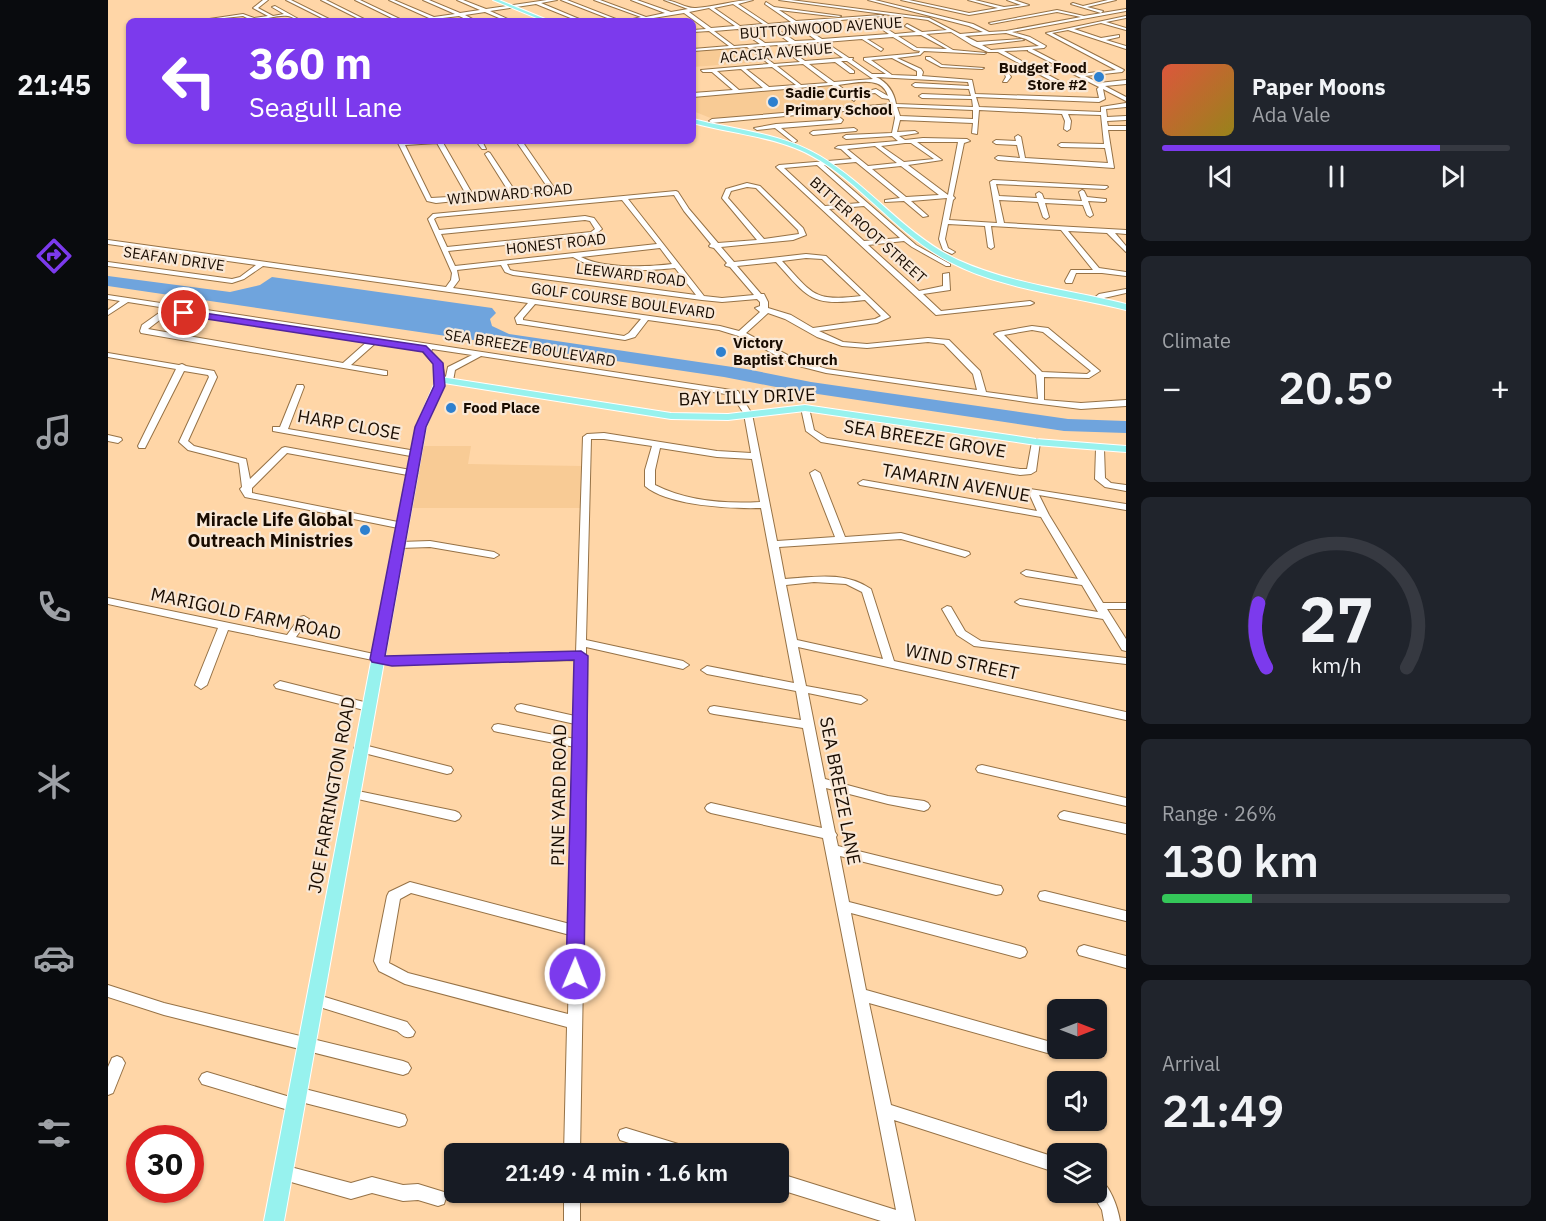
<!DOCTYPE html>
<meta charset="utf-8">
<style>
:root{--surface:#171b24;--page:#20242c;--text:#f1f3f6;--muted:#9ea1a6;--line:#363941;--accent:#7c3aed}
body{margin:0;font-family:"IBM Plex Sans",sans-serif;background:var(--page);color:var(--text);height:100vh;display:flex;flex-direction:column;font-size:22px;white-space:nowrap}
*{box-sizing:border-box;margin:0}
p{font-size:20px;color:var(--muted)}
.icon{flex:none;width:33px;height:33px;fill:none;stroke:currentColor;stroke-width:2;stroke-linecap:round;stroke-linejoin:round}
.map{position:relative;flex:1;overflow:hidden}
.sheet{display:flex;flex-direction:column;gap:15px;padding:15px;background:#0d0f14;width:420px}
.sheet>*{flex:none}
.banner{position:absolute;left:18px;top:18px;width:570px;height:126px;border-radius:9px;box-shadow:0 2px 4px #0004;background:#7c3aed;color:#fff;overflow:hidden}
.needle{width:39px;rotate:90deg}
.fabs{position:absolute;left:939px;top:999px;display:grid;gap:12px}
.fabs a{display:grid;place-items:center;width:60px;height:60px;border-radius:9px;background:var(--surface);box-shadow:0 2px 4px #0004;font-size:30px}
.speed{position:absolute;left:18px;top:1125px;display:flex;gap:12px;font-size:30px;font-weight:700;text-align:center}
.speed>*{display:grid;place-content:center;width:78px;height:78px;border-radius:50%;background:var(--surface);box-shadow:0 2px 4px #0004;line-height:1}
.speed .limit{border:9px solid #d22;background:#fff;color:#111}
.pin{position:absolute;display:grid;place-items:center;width:51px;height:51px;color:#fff;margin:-26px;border:3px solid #fff;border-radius:50%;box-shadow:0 2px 6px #0007}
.me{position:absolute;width:66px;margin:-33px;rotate:1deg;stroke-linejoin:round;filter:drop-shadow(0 0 4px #0008)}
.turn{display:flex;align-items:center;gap:21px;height:126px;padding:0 24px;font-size:27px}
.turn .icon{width:78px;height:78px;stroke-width:2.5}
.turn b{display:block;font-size:42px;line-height:51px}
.big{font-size:45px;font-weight:600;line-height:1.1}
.sheet .widget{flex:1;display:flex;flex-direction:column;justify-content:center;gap:9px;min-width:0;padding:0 21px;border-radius:9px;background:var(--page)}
.sheet .dial{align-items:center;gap:0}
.dial svg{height:156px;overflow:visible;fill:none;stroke:var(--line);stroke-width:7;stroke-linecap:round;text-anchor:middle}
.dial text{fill:var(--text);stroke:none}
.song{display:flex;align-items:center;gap:18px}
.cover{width:72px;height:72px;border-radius:9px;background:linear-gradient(135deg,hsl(10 70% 55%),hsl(50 70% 35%))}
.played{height:6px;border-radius:3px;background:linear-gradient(90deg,var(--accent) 80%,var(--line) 80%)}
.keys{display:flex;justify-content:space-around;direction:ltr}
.heat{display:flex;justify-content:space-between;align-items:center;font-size:33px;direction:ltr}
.charge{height:9px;border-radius:4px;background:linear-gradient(90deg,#34c759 26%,var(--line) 0)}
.trip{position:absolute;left:336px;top:1143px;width:345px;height:60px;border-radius:9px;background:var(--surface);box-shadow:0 2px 4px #0004;font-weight:600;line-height:60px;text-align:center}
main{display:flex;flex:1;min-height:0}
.tabs{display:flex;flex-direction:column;width:108px;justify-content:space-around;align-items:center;background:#090b0e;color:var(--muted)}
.tabs .icon{width:42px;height:42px}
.tabs .on{color:var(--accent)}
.tabs b{font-size:27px;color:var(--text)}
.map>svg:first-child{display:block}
.built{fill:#f8cb95}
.water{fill:#6fa4dd}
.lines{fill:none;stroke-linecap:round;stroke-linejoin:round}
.minor-casing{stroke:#967246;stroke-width:2}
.major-casing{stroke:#fff;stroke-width:2}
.minor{fill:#fff;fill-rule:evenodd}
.major{fill:#97f2ee;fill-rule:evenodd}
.route{fill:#7c3aed;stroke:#51269a;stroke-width:1.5}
.poi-dot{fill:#2d80cf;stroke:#f9e8d6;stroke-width:2}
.labels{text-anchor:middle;stroke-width:4.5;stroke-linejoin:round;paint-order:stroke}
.far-street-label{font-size:15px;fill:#190c00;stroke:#f9e8d6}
.far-poi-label{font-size:15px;font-weight:bold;fill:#190c00;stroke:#f9e8d6;text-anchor:start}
.street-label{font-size:18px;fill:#190c00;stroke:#f9e8d6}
.poi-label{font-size:18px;font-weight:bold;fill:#190c00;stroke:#f9e8d6;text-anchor:end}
</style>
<main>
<nav class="tabs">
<b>21:45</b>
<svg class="icon on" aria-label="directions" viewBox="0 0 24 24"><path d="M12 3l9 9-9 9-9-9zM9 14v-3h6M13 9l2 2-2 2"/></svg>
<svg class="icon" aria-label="music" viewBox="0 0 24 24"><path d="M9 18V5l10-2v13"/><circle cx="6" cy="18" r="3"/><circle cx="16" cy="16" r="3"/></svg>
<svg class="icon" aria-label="phone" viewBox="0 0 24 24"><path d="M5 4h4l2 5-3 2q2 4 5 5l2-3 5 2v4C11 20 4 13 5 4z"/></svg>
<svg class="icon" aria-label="climate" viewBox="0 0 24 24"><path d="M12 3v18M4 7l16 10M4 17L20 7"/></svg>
<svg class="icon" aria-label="car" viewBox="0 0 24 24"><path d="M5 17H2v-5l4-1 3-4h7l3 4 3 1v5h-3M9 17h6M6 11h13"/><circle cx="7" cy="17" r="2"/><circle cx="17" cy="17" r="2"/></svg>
<svg class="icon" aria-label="filters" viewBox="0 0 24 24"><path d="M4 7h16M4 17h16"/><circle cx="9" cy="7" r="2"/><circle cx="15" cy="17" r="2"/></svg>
</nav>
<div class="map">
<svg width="1018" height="1221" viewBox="0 0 1018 1221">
<rect width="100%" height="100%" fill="#ffd6a7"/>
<path class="built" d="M632,47L651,62L585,67V51Z
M722,85L752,107L605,119L585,111V96Z
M313,446H363L360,464L474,466L472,508H302Z"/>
<path class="water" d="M0,276L122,292L152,285L164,277L384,308L388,313L382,319L384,326L401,334L638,369L703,382L960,419L1018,421V433L956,431L683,390L616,377L0,286Z"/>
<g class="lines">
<g class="minor-casing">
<path id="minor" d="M155,0H160L150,8L165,16L176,14L164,7L167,6L194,21C188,21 186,17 180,16C170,14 152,21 140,21L141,19L135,16L88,21L135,14L146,18L160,16L145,8Z
M178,0H183L225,21H220Z
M213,0H218L260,21H255Z
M247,0H252L296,21H290Z
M281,0H286L326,17L347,14L315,0H321L352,13L372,10L349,0H355L378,9L439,0H449L433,3L476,21H470L428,4L382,11L404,21H398L377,12L357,15L368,21H362L351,16L310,21L321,18Z
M453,0H459L513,21H507Z
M486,0H492L538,17L557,13L523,0H529L563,12L580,9L556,0C567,0 578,9 588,8C607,7 626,0 645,0L630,4L660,24L683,22L657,4L658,2L666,7L733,16L731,17L671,10L688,21L773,15L775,16L691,24L714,39L781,34L772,28V24L774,23L776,24V27L787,34L808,32L797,26L799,24L814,32L839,30L820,20L671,0H683L821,18L852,34L875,32L861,26L760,0H767L865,24L881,32L898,31L973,17L949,12L883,24L881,23L949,10L976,16L1018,9V11L904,32L922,37L938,46L936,48L924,49L972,74L1008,70L938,33L1018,16V18L998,22L1018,28V30L993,23L966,29L993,38L1011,35V37L998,40L1018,46V49L960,30L944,33L1016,70L1014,72L977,76L991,83L1018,80V84L997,86L1018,97V101L995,89L997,99L991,102L868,97L871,107L993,112V107L1018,103V107L998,109L999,117L1018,116V120L999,121L1000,126H1018V130H1000L1006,168L890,160L887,158L890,156L912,158L909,145L888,144L885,142L888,140L908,141L907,137L910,135L913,137L917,158L1000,163L997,148L953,147L950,145L953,143L996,144L993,115L960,114L963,121L962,129L959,131L956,129L957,121L954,114L871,110L869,134L864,133L865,123L792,120L789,132L807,131L810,133L791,136L797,140L815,138L859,139L862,141L856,143L845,196L847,198L845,200L841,220L889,223L882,182L885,180L999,186L1000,187L997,189L888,184L891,196L929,198L928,194L931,192L934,194L936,199L974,201L971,192L974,190L976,191L979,197L998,199V201L996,202L980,201L985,215L982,217L979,215L975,205L937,203L941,217L938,219L935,217L930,202L891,200L896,223L1018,230V234L1007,233L1018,246V252L999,233L960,231L991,268L1018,272V276L994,273H968L964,283H958L957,281L963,270H985L953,230L883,226L886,247L883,249L880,247L877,226L840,224L837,239L840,248L847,252L844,254L835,250L831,239L839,198L803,201L820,216L815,217L796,201L777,202V200L792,198L748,162L716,165L808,245L842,264V266H838L804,247L796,241L760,245L811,291L835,286V274L841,273L842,290L815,294L833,311L922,301L926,303L922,305L828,315L668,167L671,165L744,159L733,149L727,148L730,146L790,141L784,136L738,139L735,137L738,135L784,133L787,118L784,107L725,112L735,120L733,123L673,128L688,140L689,141L686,143L667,128L649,130L646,128L668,124L728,120L720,112L604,123L601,121L604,119L783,104L781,99L774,98L767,93L759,94L756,92L768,89L780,96C774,75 748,83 730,85L748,98L746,101L724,85L585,97V93L625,90L604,72H595L593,70L661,64L639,47L585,51V49L621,46L601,31L585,32V30L598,29L576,13L527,21H517L533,17ZM625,4L655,24L632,26L606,8ZM601,8L627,26L603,28L581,12ZM686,24L708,40L687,41L664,26ZM659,26L681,42L657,43L635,28ZM630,29L652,44L626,46L606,31ZM843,32L864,45L880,52H890L920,68L895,70L898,77L895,82H899L903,77L900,72L925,71L955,87L957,84L931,70L955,69L991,87L989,89L991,98L867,94L864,80L814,76L815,72L813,69L789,58L812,55L816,51L876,54L878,53L845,50L818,34ZM898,33L918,39L931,46L883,50L874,45L916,40L914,39L869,42L857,36ZM813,35L839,49L809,48L790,36ZM785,37L806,50L812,51L811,53L756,58V60L778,74H764L744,60L745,58H741L717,42L754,39L773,51L775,49L759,39ZM712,42L735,58L697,61L674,45ZM669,45L692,62L666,64L644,47ZM920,50V51L950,66L926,68L896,51ZM784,58L809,71V76L784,75L763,60ZM733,61H739L765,79L726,82L701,64L727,62L742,73H746V71ZM695,64L720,83L693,85L669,66ZM664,67L688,85L661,87L638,69ZM633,69L655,88L631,90L609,71ZM768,77L860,82L861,86L807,83L804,85L807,87L861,89L863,96L814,94L811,96L814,98L864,99L865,107L788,104C786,92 779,82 768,77ZM789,107L865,110V119L792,116ZM809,142H850L840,195L800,165L834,160ZM797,143H803L826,159L796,162L773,146ZM767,146L789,163L760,166L739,149ZM709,165L752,203L717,206L676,168ZM793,166L831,195L798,197L764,169ZM756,206L792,238L756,241L721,209Z
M793,0H801L861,13L890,8L860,0H867L896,7L913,5L899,0H906L921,5L861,15Z
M1000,0H1008L979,7L995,11L993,13L963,4L965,3L975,6Z
M818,57H822L834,65L876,68L874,69L833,67L818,59Z
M746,128L749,130L748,131L705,135L702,133L705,131Z
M289,141H334L365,195L401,192L377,154L380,152L382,153L407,191L440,188L408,141H414L447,189L444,191L328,203L319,201ZM329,143L359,196L323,198L297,145Z
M368,141H374L378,149H374Z
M639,183L652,186L695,228L698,235L685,240L613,247L626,262L698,254L718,256L782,317L769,323L711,331L735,342L759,344L820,338L841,340L872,371L878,392L930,399L928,375L886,334L890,332L924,326L940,328L992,371L981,378L936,377V400L973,403L1018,400V406L973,409L925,403L718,373L683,364L637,338L611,330L540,320L527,337L517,340L412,324H409L407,318L420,303L155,266L136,279L124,283L0,266V262L124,279L132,277L148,265L0,244V240L338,287L343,280L344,273L320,219L325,214L568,191L570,192L581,209L610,243L649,240L614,198L618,189ZM639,187L648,188L690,230L691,234L656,239L620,198L623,191ZM566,195L576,211L603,244L601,246L602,247L606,248L619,263L617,265L618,266L622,267L646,295L614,298L596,296L520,199ZM514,200L549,244L347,266L340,251L485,236L494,229L486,218L477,216L331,230L326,219L329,217ZM477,220L482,221L487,229L483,232L339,247L333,234ZM552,248L564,264C539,267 496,269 473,257ZM465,257C490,274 538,271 567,268L588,295L406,271L402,270L399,264ZM698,258L714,259L753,296C705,302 705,294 674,261ZM668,262C702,300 703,306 757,300L773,316L767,319L705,328L683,315L660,308V302L656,294H653L629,266ZM393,265L397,272L405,275L594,300L614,302L649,299L652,302V306L647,308L652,312L631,331L612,326L345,288L351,280L349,270ZM427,304L533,319L521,333L516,336L415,320V318ZM660,313L677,319L709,337L734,346L759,348L820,342L836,344L865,374L869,390L719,369L689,360L638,333ZM924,330L935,332L983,371L979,374L934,372L896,335Z
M1018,289V293L996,298L989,301L985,299L991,294Z
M0,295L630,391L644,414L669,541L727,537L702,473L707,470L712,473L737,537L793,533L861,552L862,554L857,557L793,539L671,547L677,579C706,577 737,571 763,589L786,661L1018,712V720L690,647L698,686L753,696L759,700L753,704L700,693L717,779L780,796L816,801L820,803L822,806L820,809L816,811L780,804L718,788L727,832L729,835L728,837L730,846L888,885L893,886L895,890L893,894L888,895L732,856L741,902L912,946L917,948L919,952L917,956L912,958L743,913L758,990L943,1042L948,1043L950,1048L948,1053L943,1054L761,1003L783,1105L950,1158V1173L786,1120L807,1221H773L670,1189V1173L788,1210L715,838L603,813L599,811L597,808L599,805L603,803L714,828L695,728L606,714L602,713L600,710L602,707L606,706L693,720L688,691L599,674L593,670L599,666L686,683L653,508C624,509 560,506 537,486V470L544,446L496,439H483L478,640L575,661L581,665L575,669L478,647L479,744L472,1154H456L459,1027L297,984L271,971L266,961L279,896L281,892L302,882L462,924L467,747L390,732L386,731L384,728L386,725L390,724L467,739V724L413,712L409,711L407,708L409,705L413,704L467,716V660L284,664L120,630L99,685L93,689L87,685L110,628L0,604V598L179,635L192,617L196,616L201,619L188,637L284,658L468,653L475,437L479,434L496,433L609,451L643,453L636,414L624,395L373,356L347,370L345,381L341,383L337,381L340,367L364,355L324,349L323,352L334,363L337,380L333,382L329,380L326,364L315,352L317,348L270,341L243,365L279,371V375H276L33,333L32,331L34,325L58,308L20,302L0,315V310L12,301L0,299ZM66,309L262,339L235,363L40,329ZM552,448L609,457L644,459L652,502C617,504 578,501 547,485V470ZM706,582L738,584L754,592L775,659L689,640L678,585ZM303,893L462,935L460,1014L300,973L281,963L292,899Z
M0,353L71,365L74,364L78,366L106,371L109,377L80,441L86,446L138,459L142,479L174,448L177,447L308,471L310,473L308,475L305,476L179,453L144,488V493L295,523L300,526L295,529L137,497L132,489L134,487L131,463L80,450L71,442L101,377L100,375L76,371L38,446L37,448H31L30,446L68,369L0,357Z
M189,385H195L196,387L180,429L308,451L312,454L308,457L165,431V427H172Z
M697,405L701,408L706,430L719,438L912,469H919L924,442L928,439L931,440L932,442L928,471L923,474L912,475L713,442L698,431L693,408Z
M0,435L13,438L14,440L10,443L0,441Z
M992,446L996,449L997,478L1003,483L1018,485V491L997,487L987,479L988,449Z
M755,480L929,511L920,491L922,489L1018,504V510L931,495L941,515L995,603H1018V609H999L1018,639V651L1014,650L995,619L912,605L907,602L912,599L990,612L974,585L918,576L913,573L918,570L970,579L933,517L752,485L750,483Z
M322,541L386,552L391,555L386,558L322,547L292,548L287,545L292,542Z
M839,606L843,607L857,631L873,641L1018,658V664L866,646L849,635L834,609Z
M172,681L264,704L266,707L260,711L168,688L166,685Z
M252,744L339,766L343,767L345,770L343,773L339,774L248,751L246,748L248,745Z
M874,765L1018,798V806L870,772L868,769L870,766Z
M245,790L347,811L351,813L353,816L351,819L347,821L241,797L239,794L241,791Z
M956,811L1018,824V834L952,819L950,816L952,813Z
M937,891L1018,911V921L932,900L930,896L932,892Z
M976,945L1018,956V968L971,955L969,951L971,947Z
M0,985L56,1003L295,1061L300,1063L303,1068L300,1073L295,1075L56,1015L0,997Z
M207,994L299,1022L307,1032L305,1036C298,1039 295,1036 289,1031L202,1004L200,1000L202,996Z
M9,1056L14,1058L17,1063L5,1093L0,1095V1067L4,1058Z
M99,1072L182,1097L181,1094L184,1089L189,1087L291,1113L297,1115L299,1120L297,1125L291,1127L193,1102L195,1105L193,1110L187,1112L94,1084L91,1079L94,1074Z
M518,1128L580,1147L586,1149L588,1154H554L512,1140L510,1135L512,1130Z
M175,1165L243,1183L264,1177L295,1185L310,1184L336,1192L338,1198L336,1204L330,1206L310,1200L295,1201L264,1193L243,1199L169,1178L167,1173L169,1168Z
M988,1177C1002,1183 1010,1208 1012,1221H996L994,1210L983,1192H988Z
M456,1192H472V1221H456Z"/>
</g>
<g class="major-casing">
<path id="major" d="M385,0H391L442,21H436Z
M585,119C627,130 674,133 712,156C762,186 797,235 850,260C903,284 962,290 1018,304V310C960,295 895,290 842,262C789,235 755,184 704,156C667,136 624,134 585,123Z
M333,377L563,413L620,414L697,405L928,439L1018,446V452L928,445L697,411L620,420L563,419L336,383L318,427L176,1221H156L308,427L328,380Z"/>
</g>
<use href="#minor" class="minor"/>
<use href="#major" class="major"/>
</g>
<path class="route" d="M76,310L318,346L335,363L337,386L318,427L277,656L473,651L480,656L476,974L473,979L467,981L460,979L458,974L466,660L284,666L264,662L262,659L307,427L326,386L325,364L315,352L73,315V311Z"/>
<g class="poi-dot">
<circle cx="991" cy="77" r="6"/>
<circle cx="665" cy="102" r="6"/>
<circle cx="613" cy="352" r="6"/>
<circle cx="343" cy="408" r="6"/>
<circle cx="257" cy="530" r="6"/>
</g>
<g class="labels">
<g class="far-street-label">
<text transform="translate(713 28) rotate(-4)" y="5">BUTTONWOOD AVENUE</text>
<text transform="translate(668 53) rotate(-5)" y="5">ACACIA AVENUE</text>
<text transform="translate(402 194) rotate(-5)" y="5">WINDWARD ROAD</text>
<text transform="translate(760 230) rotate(42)" y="5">BITTER ROOT STREET</text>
<text transform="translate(448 244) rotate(-6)" y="5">HONEST ROAD</text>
<text transform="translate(66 259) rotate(8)" y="5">SEAFAN DRIVE</text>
<text transform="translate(523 275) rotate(7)" y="5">LEEWARD ROAD</text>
<text transform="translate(515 301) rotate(8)" y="5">GOLF COURSE BOULEVARD</text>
<text transform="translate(422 348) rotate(9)" y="5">SEA BREEZE BOULEVARD</text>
</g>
<g class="far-poi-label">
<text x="979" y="73" text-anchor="end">Budget Food<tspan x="979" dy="17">Store #2</tspan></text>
<text x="677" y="98">Sadie Curtis<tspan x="677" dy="17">Primary School</tspan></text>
<text x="625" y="348">Victory<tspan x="625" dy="17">Baptist Church</tspan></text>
<text x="355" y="413">Food Place</text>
</g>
<g class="street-label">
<text transform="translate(639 397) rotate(-2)" y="6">BAY LILLY DRIVE</text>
<text transform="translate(241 425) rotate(10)" y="6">HARP CLOSE</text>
<text transform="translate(817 439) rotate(9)" y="6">SEA BREEZE GROVE</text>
<text transform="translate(848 483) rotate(10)" y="6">TAMARIN AVENUE</text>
<text transform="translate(138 614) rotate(12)" y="6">MARIGOLD FARM ROAD</text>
<text transform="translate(854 662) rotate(12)" y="6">WIND STREET</text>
<text transform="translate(732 791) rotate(79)" y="6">SEA BREEZE LANE</text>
<text transform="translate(224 795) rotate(-80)" y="6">JOE FARRINGTON ROAD</text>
<text transform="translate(451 795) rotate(-89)" y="6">PINE YARD ROAD</text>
</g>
<g class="poi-label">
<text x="245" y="526">Miracle Life Global<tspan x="245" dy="21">Outreach Ministries</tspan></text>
</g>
</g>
</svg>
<div class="fabs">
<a><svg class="needle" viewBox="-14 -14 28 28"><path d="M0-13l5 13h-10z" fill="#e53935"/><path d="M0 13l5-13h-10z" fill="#9ea1a6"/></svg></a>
<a><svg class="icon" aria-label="sound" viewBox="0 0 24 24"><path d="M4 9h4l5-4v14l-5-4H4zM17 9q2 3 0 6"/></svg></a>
<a><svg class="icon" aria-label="layers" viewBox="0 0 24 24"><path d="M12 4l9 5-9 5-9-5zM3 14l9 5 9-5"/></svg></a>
</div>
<div class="speed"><div class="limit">30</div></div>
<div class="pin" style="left:76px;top:313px;background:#d93025"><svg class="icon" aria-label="arrive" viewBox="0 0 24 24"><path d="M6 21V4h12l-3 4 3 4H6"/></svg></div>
<svg class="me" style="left:467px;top:974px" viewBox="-20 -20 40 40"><circle r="17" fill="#7c3aed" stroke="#fff" stroke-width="3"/><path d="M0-11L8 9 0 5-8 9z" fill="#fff"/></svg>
<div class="trip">21:49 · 4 min · 1.6 km</div>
<div class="banner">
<div class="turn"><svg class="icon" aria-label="left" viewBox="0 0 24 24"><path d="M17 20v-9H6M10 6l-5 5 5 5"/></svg><div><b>360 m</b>Seagull Lane</div></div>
</div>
</div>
<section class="sheet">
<div class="widget">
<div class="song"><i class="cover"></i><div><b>Paper Moons</b><p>Ada Vale</p></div></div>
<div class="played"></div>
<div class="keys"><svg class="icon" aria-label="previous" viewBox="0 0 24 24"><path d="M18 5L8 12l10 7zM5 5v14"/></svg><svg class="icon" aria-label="pause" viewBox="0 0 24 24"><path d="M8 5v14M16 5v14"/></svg><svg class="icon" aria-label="next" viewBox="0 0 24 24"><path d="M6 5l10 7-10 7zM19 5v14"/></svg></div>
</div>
<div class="widget"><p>Climate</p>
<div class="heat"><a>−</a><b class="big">20.5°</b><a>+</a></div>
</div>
<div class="widget dial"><svg viewBox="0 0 100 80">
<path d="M14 69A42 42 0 1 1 86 69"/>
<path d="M14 69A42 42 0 0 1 10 36" stroke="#7c3aed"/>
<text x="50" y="56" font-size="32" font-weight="700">27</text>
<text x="50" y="72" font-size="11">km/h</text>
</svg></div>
<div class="widget"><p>Range · 26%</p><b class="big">130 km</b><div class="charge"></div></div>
<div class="widget"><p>Arrival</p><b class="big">21:49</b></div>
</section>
</main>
